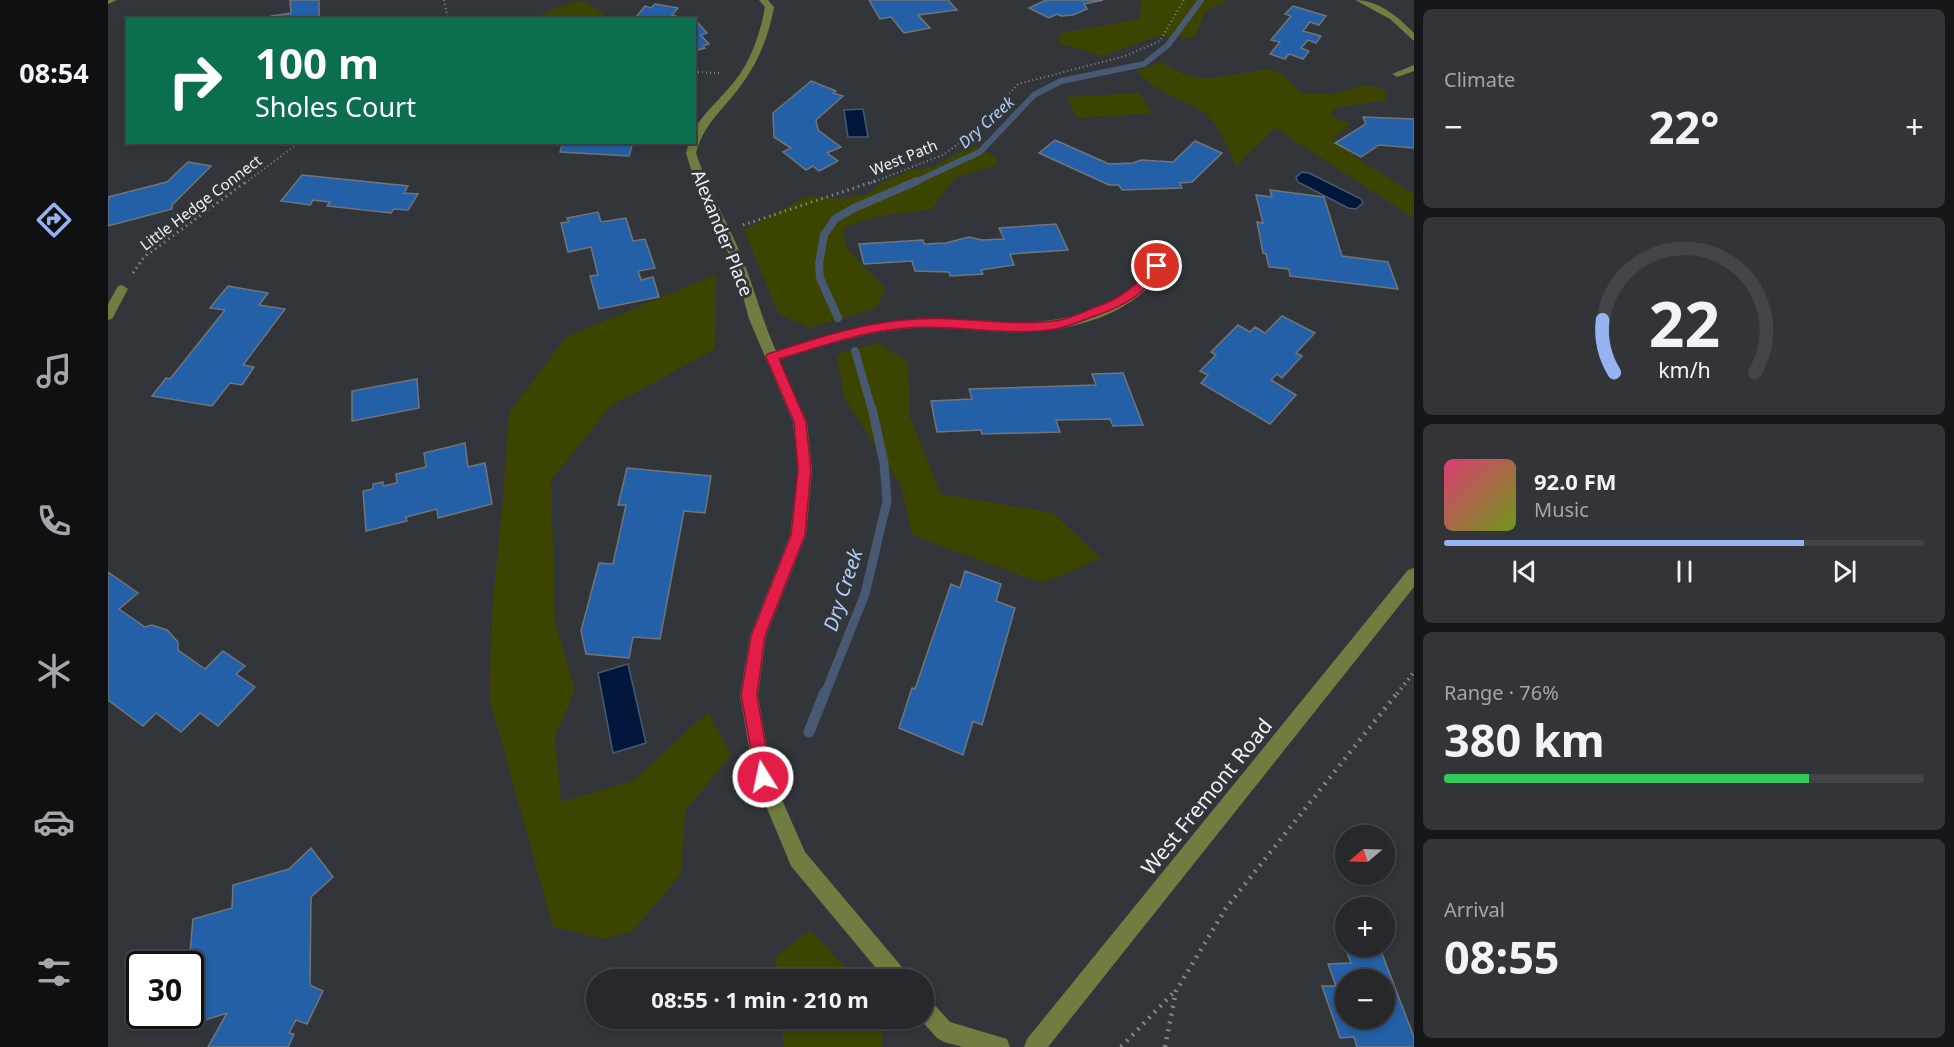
<!DOCTYPE html>
<meta charset="utf-8">
<style>
:root{--surface:#26282c;--page:#323438;--text:#f1f3f6;--muted:#a4a6a9;--line:#424448;--accent:#95b2f1}
body{margin:0;font-family:"Noto Sans",sans-serif;background:var(--page);color:var(--text);height:100vh;display:flex;flex-direction:column;font-size:22px;white-space:nowrap}
*{box-sizing:border-box;margin:0}
p{font-size:20px;color:var(--muted)}
.icon{flex:none;width:33px;height:33px;fill:none;stroke:currentColor;stroke-width:2;stroke-linecap:round;stroke-linejoin:round}
.map{position:relative;flex:1;overflow:hidden}
.panel{display:flex;flex-direction:column;gap:9px;padding:9px;background:#151618;width:540px}
.panel>*{flex:none}
.guide{position:absolute;left:18px;top:18px;width:570px;height:126px;border-radius:0px;box-shadow:0 3px 9px #0003,0 0 0 2px var(--line);background:#0b6e4f;color:#fff;overflow:hidden}
.needle{width:39px;rotate:251deg}
.buttons{position:absolute;left:1227px;top:825px;display:grid;gap:12px}
.buttons a{display:grid;place-items:center;width:60px;height:60px;border-radius:50%;background:var(--surface);box-shadow:0 3px 9px #0003,0 0 0 2px var(--line);font-size:30px}
.speed{position:absolute;left:18px;top:951px;display:flex;gap:12px;font-size:30px;font-weight:700;text-align:center}
.speed>*{display:grid;place-content:center;width:78px;height:78px;border-radius:50%;background:var(--surface);box-shadow:0 3px 9px #0003,0 0 0 2px var(--line);line-height:1}
.speed .limit{border:3px solid #111;border-radius:9px;background:#fff;color:#111}
.pin{position:absolute;display:grid;place-items:center;width:51px;height:51px;color:#fff;margin:-26px;border:3px solid #fff;border-radius:50%;box-shadow:0 2px 6px #0007}
.me{position:absolute;width:66px;margin:-33px;rotate:350deg;stroke-linejoin:round;filter:drop-shadow(0 0 4px #0008)}
.turn{display:flex;align-items:center;gap:21px;height:126px;padding:0 30px;font-size:27px}
.turn .icon{width:78px;height:78px;stroke-width:2.5}
.turn b{display:block;font-size:42px;line-height:51px}
.big{font-size:45px;font-weight:700;line-height:1.1}
.panel .tile{flex:1;display:flex;flex-direction:column;justify-content:center;gap:9px;min-width:0;padding:0 21px;border-radius:9px;background:var(--page)}
.panel .dial{align-items:center;gap:0}
.dial svg{height:156px;overflow:visible;fill:none;stroke:var(--line);stroke-width:7;stroke-linecap:round;text-anchor:middle}
.dial text{fill:var(--text);stroke:none}
.song{display:flex;align-items:center;gap:18px}
.cover{width:72px;height:72px;border-radius:9px;background:linear-gradient(135deg,hsl(340 70% 55%),hsl(80 70% 35%))}
.played{height:6px;border-radius:3px;background:linear-gradient(90deg,var(--accent) 75%,var(--line) 75%)}
.keys{display:flex;justify-content:space-around;direction:ltr}
.heat{display:flex;justify-content:space-between;align-items:center;font-size:33px;direction:ltr}
.charge{height:9px;border-radius:4px;background:linear-gradient(90deg,#34c759 76%,var(--line) 0)}
.trip{position:absolute;left:478px;top:969px;width:348px;height:60px;border-radius:30px;background:var(--surface);box-shadow:0 3px 9px #0003,0 0 0 2px var(--line);font-weight:700;line-height:60px;text-align:center}
main{display:flex;flex:1;min-height:0}
.tab-bar{display:flex;flex-direction:column;width:108px;justify-content:space-around;align-items:center;background:#0f1012;color:var(--muted)}
.tab-bar .icon{width:42px;height:42px}
.tab-bar .active{color:var(--accent)}
.tab-bar b{font-size:27px;color:var(--text)}
.map>svg:first-child{display:block}
.green{fill:#3c4500}
.water{fill:#00173b;stroke:#485973;stroke-width:1.5}
.lines{fill:none;stroke-linecap:round;stroke-linejoin:round}
.stream-far3{stroke:#485973;stroke-width:6}
.stream-far2{stroke:#485973;stroke-width:8}
.stream-far1{stroke:#485973;stroke-width:9}
.stream{stroke:#485973;stroke-width:11}
.building{fill:#2360a7;stroke:#70757a;stroke-width:1.5;fill-rule:evenodd}
.path-far3{stroke:#83868b;stroke-width:2;stroke-dasharray:1 3;stroke-linecap:butt}
.path-far2{stroke:#83868b;stroke-width:3;stroke-dasharray:1.5 4;stroke-linecap:butt}
.path-far1{stroke:#83868b;stroke-width:4;stroke-dasharray:1.5 4.5;stroke-linecap:butt}
.path{stroke:#83868b;stroke-width:4.5;stroke-dasharray:2 6;stroke-linecap:butt}
.minor{fill:#717d40;fill-rule:evenodd}
.route{fill:#e11d48;stroke:#92132f;stroke-width:1.5}
.labels{text-anchor:middle;stroke-width:6;stroke-linejoin:round;paint-order:stroke}
.far-street-label{font-size:15px;fill:#eff2f5;stroke:#32363b}
.far-water-label{font-size:16px;font-style:italic;fill:#b2d0f8;stroke:#32363b}
.street-label{font-size:18px;fill:#eff2f5;stroke:#32363b}
.water-label{font-size:20px;font-style:italic;fill:#b2d0f8;stroke:#32363b}
.near-street-label{font-size:21px;fill:#eff2f5;stroke:#32363b}
</style>
<main>
<nav class="tab-bar">
<b>08:54</b>
<svg class="icon active" aria-label="directions" viewBox="0 0 24 24"><path d="M12 3l9 9-9 9-9-9zM9 14v-3h6M13 9l2 2-2 2"/></svg>
<svg class="icon" aria-label="music" viewBox="0 0 24 24"><path d="M9 18V5l10-2v13"/><circle cx="6" cy="18" r="3"/><circle cx="16" cy="16" r="3"/></svg>
<svg class="icon" aria-label="phone" viewBox="0 0 24 24"><path d="M5 4h4l2 5-3 2q2 4 5 5l2-3 5 2v4C11 20 4 13 5 4z"/></svg>
<svg class="icon" aria-label="climate" viewBox="0 0 24 24"><path d="M12 3v18M4 7l16 10M4 17L20 7"/></svg>
<svg class="icon" aria-label="car" viewBox="0 0 24 24"><path d="M5 17H2v-5l4-1 3-4h7l3 4 3 1v5h-3M9 17h6M6 11h13"/><circle cx="7" cy="17" r="2"/><circle cx="17" cy="17" r="2"/></svg>
<svg class="icon" aria-label="filters" viewBox="0 0 24 24"><path d="M4 7h16M4 17h16"/><circle cx="9" cy="7" r="2"/><circle cx="15" cy="17" r="2"/></svg>
</nav>
<div class="map">
<svg width="1306" height="1047" viewBox="0 0 1306 1047">
<rect width="100%" height="100%" fill="#32363b"/>
<path class="green" d="M1033,0H1121L1098,11L1086,38L1049,36L995,56L950,43L953,33L1032,19Z
M467,1L476,2L498,15L496,19H422Z
M1053,62L1074,74L1099,79L1160,69L1172,72L1194,94L1230,93L1256,85L1276,89L1279,100L1226,108L1222,116L1242,124L1224,140L1258,164L1306,194V218L1167,128L1128,166C1121,152 1114,132 1104,120C1086,99 1049,97 1029,71Z
M1032,93L1044,113L969,118L958,97Z
M864,145L890,158L887,166L846,178L824,209L769,216L735,228L738,248L777,288L768,308L701,328L670,313L636,230L701,195L728,199L760,194L774,183L800,171L825,167Z
M608,274L607,349L503,406L443,480L447,622L467,690L447,737L453,802L525,781L600,712L623,755L577,811L573,874L525,931L497,939L445,927L381,697L385,601L395,499L401,413L458,337Z
M770,343L800,362L802,417L833,494L945,513L993,559L934,583L804,535L793,485L737,399L728,355Z
M702,930L748,979H669L667,957Z
M673,1019H775L774,1047H676Z"/>
<path class="water" d="M755,109L760,137H740L736,110Z
M1194,172L1201,173L1253,199L1255,203L1248,209L1240,208L1190,182L1188,177Z
M520,664L538,743L505,753L490,673Z"/>
<g class="lines">
<path class="stream-far3" d="M805,183L872,152L926,95L953,81L1036,64L1060,45L1093,0"/>
<path class="stream-far2" d="M730,318L712,278L711,264L716,235L727,219L746,208L809,181
M747,351L764,410"/>
<path class="stream-far1" d="M717,694L757,594L779,501L776,463L764,408"/>
<path class="stream" d="M701,732L717,692"/>
</g>
<path class="building" d="M182,0H211V17L207,20H164L163,16L183,13Z
M761,0H840L849,10L810,15L822,28L796,33L783,17L772,19Z
M938,0H995L976,4L979,9L965,15L953,16L949,14L941,18L921,8Z
M547,4L570,8L564,15L580,20H540L528,17L537,6L543,8Z
M1185,6L1218,16L1211,25L1202,22L1195,31L1213,36L1208,43L1200,40L1193,48L1201,51L1195,59L1181,54L1177,59L1162,54L1172,42L1163,40L1183,16L1177,14Z
M590,23L599,33L593,35L601,44L595,46L597,48L586,51V24Z
M703,81L728,91L725,93L735,96L708,120L710,130L733,147L719,153L730,161L711,171L705,166L698,170L675,152L683,148L666,137L665,113Z
M1255,117L1306,119V148L1271,145L1253,157L1227,143L1258,124Z
M947,140L1001,164L1025,163L1033,160L1065,162L1087,141L1114,153L1084,182L1072,183L1074,188L1014,190L1011,185H1001L931,153Z
M455,142H525L521,156L452,152Z
M80,162L103,166L64,205V209L0,226V197L59,182Z
M194,175L300,186L296,193L310,194L300,210L286,209L283,213L219,206L222,202L205,200L202,205L173,201Z
M1162,190L1216,197L1234,256L1280,262L1290,289L1182,276L1181,269L1161,267L1158,254L1155,253L1149,222L1155,223L1148,195L1164,197Z
M490,212L493,222L518,218L525,241L537,239L547,268L530,271L533,280L545,277L551,297L491,309L482,276L490,275L483,247L460,252L453,223L461,222L459,218Z
M948,224L960,250L902,254L906,265L873,270L875,274L842,276L841,272L807,271L804,261L756,264L751,244L815,240L816,244L838,243L861,237L874,240L896,239L891,228Z
M120,286L160,293L151,305L177,309L135,365L146,367L134,385L122,383L104,406L44,396L58,378L62,379L117,310L102,308Z
M1174,316L1207,333L1188,353L1194,356L1174,378L1169,374L1163,380L1188,395L1162,424L1093,383L1100,375L1092,371L1108,355L1103,352L1130,325L1142,332L1147,327L1157,333Z
M1015,373L1035,425L1005,426L1002,419L948,420L952,432L874,434L873,430L829,432L823,401L864,399L861,389L988,385L984,374Z
M309,379L311,408L244,421V391Z
M357,443L360,467L377,463L384,504L330,518L329,509L298,517L299,521L258,531L255,491L265,489V484L275,482V486L289,483L288,474L318,467L316,453Z
M519,468L603,476L597,513L576,511L552,639L525,637L521,658L478,654L473,631L491,563L505,564L518,505H510Z
M857,571L893,584L888,601L907,608L874,725L865,721L855,755L791,728L804,688L807,689L843,584L852,588Z
M0,572L30,593L11,609L37,627L44,625L59,630L70,642V650L97,669L115,651L137,666L128,674L147,687L110,726L92,713L73,732L48,713L35,726L0,700Z
M203,848L225,877L203,897L202,985L215,991L199,1024L188,1020L181,1033L186,1034L180,1047H100L119,1013L85,1024L90,969L82,971L81,964L85,919L124,908L125,885L181,869Z
M1230,929H1238V946H1271L1306,1037V1047H1249L1246,1037L1232,1038L1214,986H1228L1220,964L1243,963ZM1238,980H1276V1018H1238Z"/>
<g class="lines">
<path class="path-far3" d="M336,0L340,20
M586,72L611,73
M137,183L192,142
M763,183L835,155L868,131L910,84L1017,56L1052,41L1076,0"/>
<path class="path-far2" d="M635,225L767,181
M25,273L36,257L139,181"/>
<path class="path-far1" d="M1289,694L1306,672"/>
<path class="path" d="M1013,1047L1067,991
M1057,1047L1068,991L1118,908L1290,692"/>
<path class="minor" d="M0,0H9L0,4Z
M651,0H660L666,7C661,35 651,61 634,84C617,108 596,123 588,153C600,190 618,219 633,255C646,287 654,320 668,351C713,337 758,322 806,319C830,317 855,321 879,322C933,326 993,318 1034,279C1043,271 1048,258 1054,248L1058,247L1064,251C1058,261 1053,273 1045,282C1011,322 946,334 896,332C866,331 835,326 805,328C759,331 715,346 671,360L699,422L704,470L698,535L658,636L650,695L664,777L697,852L799,973L802,980H778L683,866L646,777L632,695L642,636L682,535L690,470L685,422L641,319L630,277L611,230L588,185L578,153L581,142H586V130L591,122C602,107 615,96 626,82C643,61 652,34 657,7Z
M1247,0C1271,0 1290,17 1306,33V41L1282,19Z
M1306,65V71L1289,77L1284,74Z
M14,285L20,289L4,319L0,320V304L10,286Z
M1306,568V587L940,1047H916L919,1039L1300,570Z
M816,998L823,1001L842,1022L899,1039L902,1047H855L836,1042L829,1038L811,1018H816Z"/>
</g>
<path class="route" d="M1049,262L1054,266C1037,295 1018,305 987,316C975,320 961,327 948,329C899,337 848,324 798,328C755,331 712,347 671,359L698,422L703,470L697,535L657,636L649,695L663,777L661,783L655,785L649,783L633,695L643,636L683,535L690,470L686,422L658,357L659,354C704,340 749,324 796,320C846,314 896,327 946,321C959,320 973,313 985,308C1010,300 1030,287 1045,263Z"/>
<g class="labels">
<g class="far-street-label">
<text transform="translate(796 158) rotate(-22)" y="5">West Path</text>
<text transform="translate(93 203) rotate(-37)" y="5">Little Hedge Connect</text>
</g>
<g class="far-water-label">
<text transform="translate(878 122) rotate(-42)" y="6">Dry Creek</text>
</g>
<g class="street-label">
<text transform="translate(614 233) rotate(68)" y="6">Alexander Place</text>
</g>
<g class="water-label">
<text transform="translate(735 590) rotate(-72)" y="7">Dry Creek</text>
</g>
<g class="near-street-label">
<text transform="translate(1099 797) rotate(-51)" y="7">West Fremont Road</text>
</g>
</g>
</svg>
<div class="buttons">
<a><svg class="needle" viewBox="-14 -14 28 28"><path d="M0-13l5 13h-10z" fill="#e53935"/><path d="M0 13l5-13h-10z" fill="#a4a6a9"/></svg></a>
<a>+</a>
<a>−</a>
</div>
<div class="speed"><div class="limit">30</div></div>
<div class="pin" style="left:1049px;top:266px;background:#d93025"><svg class="icon" aria-label="arrive" viewBox="0 0 24 24"><path d="M6 21V4h12l-3 4 3 4H6"/></svg></div>
<svg class="me" style="left:655px;top:777px" viewBox="-20 -20 40 40"><circle r="17" fill="#e11d48" stroke="#fff" stroke-width="3"/><path d="M0-11L8 9 0 5-8 9z" fill="#fff"/></svg>
<div class="trip">08:55 · 1 min · 210 m</div>
<div class="guide">
<div class="turn"><svg class="icon" aria-label="right" viewBox="0 0 24 24"><path d="M7 20v-9h11M14 6l5 5-5 5"/></svg><div><b>100 m</b>Sholes Court</div></div>
</div>
</div>
<section class="panel">
<div class="tile"><p>Climate</p>
<div class="heat"><a>−</a><b class="big">22°</b><a>+</a></div>
</div>
<div class="tile dial"><svg viewBox="0 0 100 80">
<path d="M14 69A42 42 0 1 1 86 69"/>
<path d="M14 69A42 42 0 0 1 8 42" stroke="#95b2f1"/>
<text x="50" y="56" font-size="32" font-weight="700">22</text>
<text x="50" y="72" font-size="11">km/h</text>
</svg></div>
<div class="tile">
<div class="song"><i class="cover"></i><div><b>92.0 FM</b><p>Music</p></div></div>
<div class="played"></div>
<div class="keys"><svg class="icon" aria-label="previous" viewBox="0 0 24 24"><path d="M18 5L8 12l10 7zM5 5v14"/></svg><svg class="icon" aria-label="pause" viewBox="0 0 24 24"><path d="M8 5v14M16 5v14"/></svg><svg class="icon" aria-label="next" viewBox="0 0 24 24"><path d="M6 5l10 7-10 7zM19 5v14"/></svg></div>
</div>
<div class="tile"><p>Range · 76%</p><b class="big">380 km</b><div class="charge"></div></div>
<div class="tile"><p>Arrival</p><b class="big">08:55</b></div>
</section>
</main>
